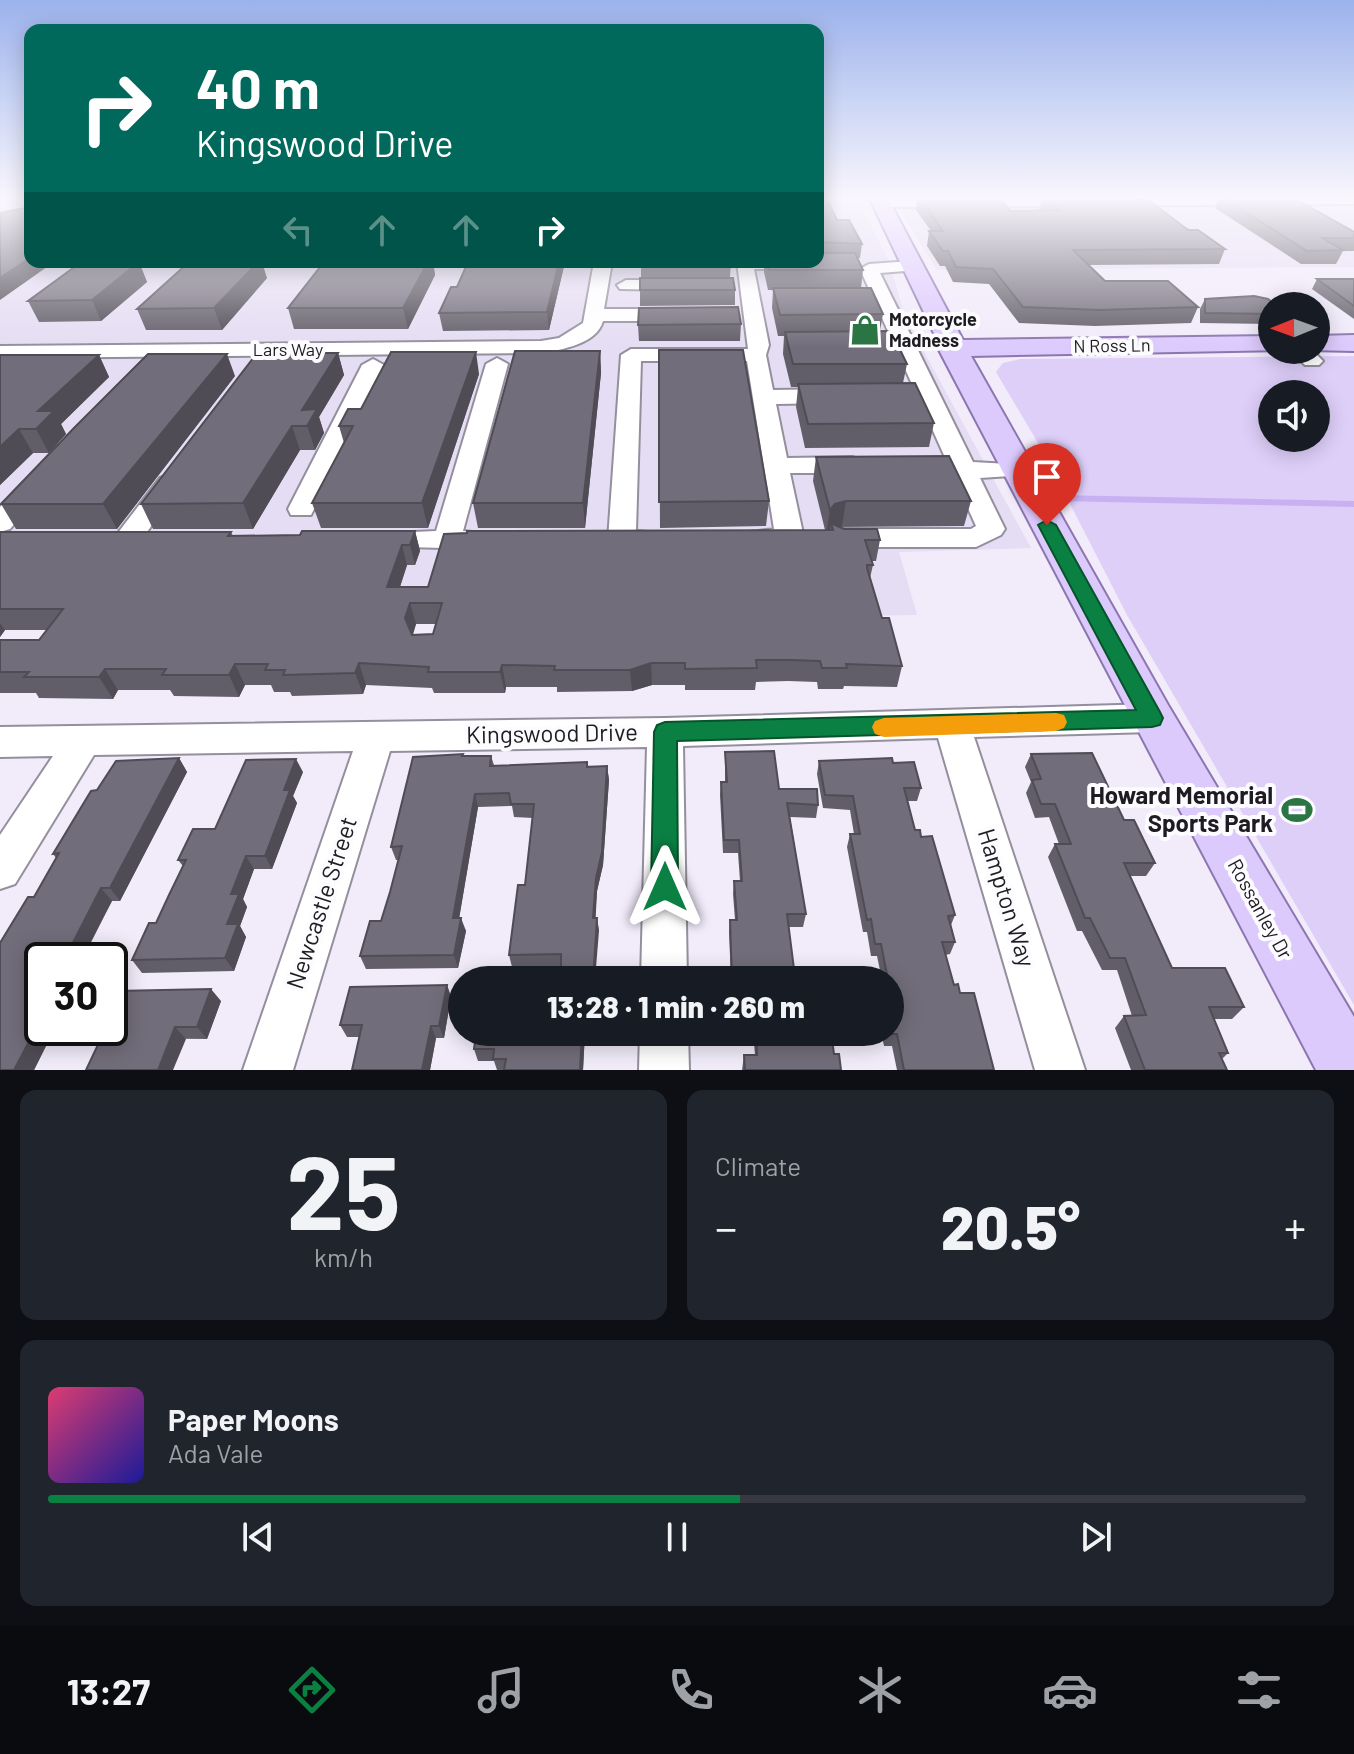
<!DOCTYPE html>
<meta charset="utf-8">
<style>
:root{--surface:#171b24;--page:#20242c;--text:#f1f3f6;--muted:#9ea1a6;--line:#363941;--accent:#0b8043}
body{margin:0;font-family:Barlow,sans-serif;background:var(--page);color:var(--text);height:100vh;display:flex;flex-direction:column;font-size:30px;white-space:nowrap}
*{box-sizing:border-box;margin:0}
p{font-size:26px;color:var(--muted)}
.icon{flex:none;width:44px;height:44px;fill:none;stroke:currentColor;stroke-width:2;stroke-linecap:round;stroke-linejoin:round}
.map{position:relative;height:1070px;overflow:hidden}
.side{display:flex;flex-direction:column;gap:20px;padding:20px;background:#0d0f14;flex:1}
.side>*{flex:none}
.banner{position:absolute;left:24px;top:24px;width:800px;height:244px;border-radius:16px;box-shadow:0 4px 20px #0003;background:#00695c;color:#fff;overflow:hidden}
.needle{width:52px;rotate:269deg}
.buttons{position:absolute;left:1258px;top:292px;display:grid;gap:16px}
.buttons a{display:grid;place-items:center;width:72px;height:72px;border-radius:50%;background:var(--surface);box-shadow:0 4px 20px #0003;font-size:40px}
.speed{position:absolute;left:24px;top:942px;display:flex;gap:16px;font-size:40px;font-weight:700;text-align:center}
.speed>*{display:grid;place-content:center;width:104px;height:104px;border-radius:50%;background:var(--surface);box-shadow:0 4px 20px #0003;line-height:1}
.speed .limit{border:4px solid #111;border-radius:12px;background:#fff;color:#111}
.pin{position:absolute;display:grid;place-items:center;width:68px;height:68px;color:#fff;margin:-82px -34px;border-radius:50% 50% 50% 0;rotate:-45deg;box-shadow:0 0 8px #0007}
.pin .icon{rotate:45deg}
.me{position:absolute;width:88px;margin:-44px;rotate:0deg;stroke-linejoin:round;filter:drop-shadow(0 0 6px #0008)}
.turn{display:flex;align-items:center;gap:28px;height:168px;padding:0 40px;font-size:36px}
.turn .icon{width:104px;height:104px;stroke-width:2.5}
.turn b{display:block;font-size:56px;line-height:68px}
.lanes{display:flex;align-items:center;height:76px;padding:0 40px;background:#0003;justify-content:center;gap:40px;direction:ltr}
.lanes .off{opacity:.35}
.big{font-size:60px;font-weight:800;line-height:1.1}
.side .widget{flex:1;display:flex;flex-direction:column;justify-content:center;gap:12px;min-width:0;padding:0 28px;border-radius:16px;background:var(--page)}
.side .dial{align-items:center;gap:0}
.dial b{font-size:104px;line-height:1}
.song{display:flex;align-items:center;gap:24px}
.cover{width:96px;height:96px;border-radius:12px;background:linear-gradient(135deg,hsl(340 70% 55%),hsl(240 70% 35%))}
.played{height:8px;border-radius:4px;background:linear-gradient(90deg,var(--accent) 55%,var(--line) 55%)}
.keys{display:flex;justify-content:space-around;direction:ltr}
.heat{display:flex;justify-content:space-between;align-items:center;font-size:44px;direction:ltr}
.side .tiles{flex:1;display:grid;gap:20px;grid-template-columns:1fr 1fr}
.widget:last-child{grid-column:span 2}
.trip{position:absolute;left:448px;top:966px;width:456px;height:80px;border-radius:40px;background:var(--surface);box-shadow:0 4px 20px #0003;font-weight:800;line-height:80px;text-align:center}
.tabs{display:flex;height:128px;justify-content:space-around;align-items:center;background:#090b0e;color:var(--muted)}
.tabs .icon{width:56px;height:56px}
.tabs .on{color:var(--accent)}
.tabs b{font-size:36px;color:var(--text)}
.map>svg:first-child{display:block}
.built{fill:#e5ddf3}
.green{fill:#decff9;fill-rule:evenodd}
.lines{fill:none;stroke-linecap:round;stroke-linejoin:round}
.stream{stroke:#c9b0f2;stroke-width:6}
.minor-casing{stroke:#948f9d;stroke-width:4}
.major-casing{stroke:#8c76af;stroke-width:4}
.minor{fill:#fff;fill-rule:evenodd}
.major{fill:#ddcafd;fill-rule:evenodd}
.wall{fill:#625e69;fill-rule:evenodd}
.shaded-wall{fill:#504c55}
.building{fill:#726d7a;stroke:#504c55;stroke-width:2;fill-rule:evenodd}
.route{fill:#0b8043;stroke:#07532c;stroke-width:2}
.slow{fill:#f59e0b}
.labels{text-anchor:middle;stroke-width:8;stroke-linejoin:round;paint-order:stroke}
.far-poi-label{font-size:18px;font-weight:bold;fill:#1e1c21;stroke:#fcfbfe;text-anchor:start}
.far-street-label{font-size:18px;fill:#1e1c21;stroke:#fcfbfe}
.street-label{font-size:20px;fill:#1e1c21;stroke:#fcfbfe}
.near-street-label{font-size:24px;fill:#1e1c21;stroke:#fcfbfe}
.near-poi-label{font-size:24px;font-weight:bold;fill:#1e1c21;stroke:#fcfbfe;text-anchor:end}
</style>
<div class="map">
<svg width="1354" height="1070" viewBox="0 0 1354 1070">
<rect width="100%" height="100%" fill="#f1ebfa"/>
<path class="built" d="M818,197H856L889,261L905,317L1031,548L899,552L917,615L0,627V219L30,262H818Z
M892,197H1354V267L937,270Z"/>
<path class="green" d="M1354,356V1005L1127,615L1044,453L996,372L1003,363L1020,359ZM1272,394H1316V438H1272Z"/>
<g class="lines">
<path class="stream" d="M1054,498L1354,504"/>
<g class="minor-casing">
<path id="minor" d="M1354,197V204L881,207L874,203L881,199Z
M912,261L918,262L921,266L918,270L880,273L973,462L1026,465L1030,470L1026,475L980,478L1005,529L1001,535L976,547H843L833,544L829,538L833,532L843,529H971L976,526L860,269L869,264Z
M594,262H612L604,309H677L687,315L677,321H603C597,344 561,350 541,353L0,358V346L541,341L559,338L583,323Z
M737,262L812,264L803,269H754L769,345L766,355L773,390L835,389L846,396L835,403L776,404L787,458L852,457L861,460L865,465L861,470L852,473H790L804,538L800,544L790,547L750,544L746,538L750,532L774,529L747,361H641L636,531L661,533L665,539L661,545L622,549L612,546L608,540L621,355L631,349H748Z
M626,280H677L686,285L677,290L620,289L617,285Z
M1289,350H1312L1323,361L1319,365H1305Z
M497,358L508,364L463,531L491,534L495,540L491,546L481,549L369,546L365,540L369,534L436,531L486,364Z
M373,359L384,365L314,509L311,515H291L288,509L362,365Z
M169,475L178,478L182,483L137,546L127,549L117,546L113,540L117,534L160,478Z
M32,481L41,483L45,489L10,529L0,532V507L23,483Z
M1152,704L1165,708L1170,718L1165,728L1152,732L974,737L1085,1070H1035L938,738L683,746L687,980H641L647,747L390,751L293,1070H243L353,751L94,755L15,884L0,889V835L53,756L0,757V727L665,718Z
M640,1032H688L689,1070H639Z"/>
</g>
<g class="major-casing">
<path id="major" d="M869,197H887L963,340L1272,336V350H1279L971,356L1168,705L1354,1017V1070H1316L938,348L940,346Z
M1354,335V351L1309,350H1316V336Z"/>
</g>
<use href="#minor" class="minor"/>
<use href="#major" class="major"/>
</g>
<path class="wall" d="M818,197L837,220L862,244L860,258H857L863,270L861,288L883,314L880,331L907,364L903,383L934,423L929,447L805,448L796,407L798,387H791L783,354L784,336H778L772,308L773,290H768L764,272V262H818Z
M918,197L1011,211L1041,210L1039,209L1042,197H1132L1225,249L1219,264L1088,265L1105,281L1198,307L1191,323L1095,326L1019,323L989,284L953,282L945,266H940L927,246L929,231H931L916,210Z
M1220,197H1292L1354,232V251H1343L1336,264H1301L1215,208Z
M139,262L147,282L101,321L39,322L28,301Z
M324,262H433L435,275L408,329H294L288,308Z
M468,262H565L549,330L443,331L439,313L457,287Z
M641,262H731L730,277H641Z
M267,278L222,330H146L137,309Z
M1317,279H1354V319L1312,289Z
M640,290H735V305L640,306Z
M1205,299L1272,306V324L1200,323V309Z
M741,324L740,341H639L638,325Z
M659,350L769,501L766,526L660,528Z
M600,351L601,373L585,528H478L473,503Z
M338,353L344,375L319,417L324,433L315,450H300L253,529H153L141,504Z
M0,355H99L109,377L61,424L66,434L49,453H33L0,485Z
M479,374L428,528H321L312,503L344,443L339,426L361,409Z
M235,376L117,529H16L1,504Z
M816,457L971,501L964,526L839,527L880,540L876,561H872L873,565L870,578L882,618L902,666L897,687L844,686L843,689H818L817,682L788,681L756,682L755,690H685V685H652L632,691L557,692V687H506L505,693H434L432,688L366,685L363,694L292,696L290,692H274L271,685H245L239,697L174,696L170,690H118L113,699L39,698L36,693H0V640H39L47,630H5L0,637V532H231L233,536L300,535L415,531L420,551L415,565H407L400,587H428L825,530L813,481ZM416,624H436L433,634L413,635Z
M725,752L779,789L818,805L816,818L790,817L806,914L803,927H789L794,969L823,980H731L729,932L730,920H735L733,894L734,881H740L738,853H723L720,795L721,782H725Z
M463,754V756H491L494,765L607,766L609,780L603,865L597,891L595,918H597L599,931L561,967H512L509,955L525,885L533,818L514,817L512,806L478,807L459,918L466,931L458,968L366,969L360,956L381,921L390,892L399,860H396L391,847Z
M1031,754L1124,820L1155,863L1146,876H1130L1172,968L1244,1007L1232,1019H1214L1228,1053L1222,1059L1227,1070H1131L1115,1028L1124,1016H1132L1117,970H1102L1082,931H1077L1048,857L1055,844H1059L1049,817L1035,818L1026,793L1031,782L1025,767Z
M179,758L187,772L120,901H112L42,1028H55L34,1070V897L56,858L53,854L97,790Z
M819,761L893,763L921,788L917,801H908L915,830L921,837L955,915L951,925L955,942L950,954L945,955L954,985L960,993L994,1070H897L892,1046H884L881,1032H890V980H882L877,956H871L867,932H863L847,847L850,834H854L850,810L823,808L817,774Z
M303,772L293,796L297,803L272,869H254L243,899L247,907L240,926L246,937L234,971L142,973L132,960L156,923L183,866L178,860L215,829Z
M447,985L451,997L444,1038H436L430,1070H352L360,1037H347L340,1025Z
M221,1001L207,1039L102,1038L96,1032Z
M497,1032H585L583,1070H497L494,1061H478L474,1049L496,1033Z
M753,1032H831L834,1054L841,1070H742L744,1055H755Z"/>
<path class="shaded-wall" d="M30,258V262H54L0,300V278Z
M139,262L147,282L101,321L92,300Z
M258,262H262L267,278L222,330L214,308Z
M428,262H433L435,275L408,329L403,308Z
M559,262H565L549,330L547,312Z
M600,351L601,373L585,528L583,503Z
M476,352L479,374L428,528L422,503Z
M338,353L344,375L319,417L324,433L315,450L302,410Z
M227,354L235,376L117,529L103,504Z
M99,355L109,377L61,424L66,434L49,453L36,429L38,411Z
M292,426L300,450L253,529L243,503Z
M19,429L33,453L0,485V447Z
M846,501L842,526L832,529L831,523L830,531L826,535L830,510L835,504Z
M415,531L420,551L415,565L410,545Z
M402,545L407,565L393,608L387,587Z
M410,603L416,624L411,639L405,618Z
M0,623L5,630L0,637Z
M359,663L366,685L363,694L355,673Z
M651,663L652,685L632,691L630,670Z
M235,664L245,685L239,697L229,675Z
M502,665L506,687L505,693L500,672Z
M105,669L118,690L113,699L99,677Z
M179,758L187,772L120,901L110,888Z
M296,759L303,772L293,796L297,803L272,869L265,856L284,790Z
M607,766L609,780L603,865L597,891L595,931L593,918L596,878Z
M475,794L478,807L457,931L453,918Z
M246,856L254,869L243,899L247,907L240,926L246,937L234,971L225,958L227,924L231,894Z
M101,888L112,901L82,960H64Z
M461,918L466,931L458,968L454,955Z
M597,918L599,931L595,980H593Z
M447,985L451,997L444,1038L439,1026Z
M211,989L221,1001L207,1039L197,1027Z
M42,1017V1028H55L34,1070H14Z
M431,1026L436,1038L430,1070H422Z
M175,1027L186,1039L173,1070H158Z
M582,1032H585L583,1070H580Z"/>
<path class="building" d="M818,197H826L837,220H849L862,244L820,242L818,243Z
M919,197H998L1011,211L1059,210L1044,197H1132L1135,199H1147L1188,230H1198L1225,249L1073,250L1105,281H1168L1198,307L1100,310L1023,307L993,269L956,267L948,251H943L929,231H943Z
M1222,197H1292L1354,232V238H1322L1343,250L1307,251Z
M30,207V258L0,278V213Z
M818,253H855L863,270H769L767,262H818Z
M139,262L92,300L28,301L80,263Z
M189,262H258L214,308L137,309Z
M324,262H428L403,308H288Z
M468,262H559L547,312L439,313L451,287H457Z
M640,278H733L735,290H640Z
M1317,279H1354V306Z
M773,288H871L883,314L780,315Z
M1254,296L1268,299L1277,306H1272V314L1205,313V299Z
M738,307L741,324L638,325L639,308Z
M891,331L907,364H793L785,332Z
M659,350H743L769,501L659,502Z
M515,351H600L583,503H473Z
M391,352H476L422,503H312L353,426H339L348,409H361Z
M257,353H338L302,410L317,409L307,426H292L243,503L141,504Z
M148,354H227L103,504H1L74,428Z
M0,355H99L38,411H54L36,429H19L0,447Z
M915,383L934,423L808,424L798,384Z
M949,456L971,501H846L835,504L830,510L816,457Z
M831,523L844,529H877L880,540H865L873,565H867V568L882,618H889L902,666L846,664L847,668H822L820,661L791,660H756L757,668L685,669V663H651L630,670H554L555,666L502,665L500,672H428L429,667L359,663L355,673L283,675L285,670H265L268,664H235L229,675H162L166,669H105L99,677H24L29,672H0V640H39L63,609H0V532H231L228,536L300,535L302,531H415L410,545H402L387,587H428L444,534L467,533V531L833,530ZM410,603H442L433,634L412,635L405,618Z
M774,751L779,789H817L818,805L787,803L806,914H787L794,969L821,968L823,980H732L730,920H737L734,881H742L739,840H724L721,782H727L725,752Z
M1092,753L1124,820H1134L1155,863H1124L1172,968H1225L1244,1007H1209L1228,1053H1219L1227,1070H1145L1124,1016L1146,1015L1125,958H1110L1090,918H1085L1055,844H1071L1055,804H1041L1032,780L1041,779L1031,754Z
M463,754L462,756H491L490,766L587,762V767L607,766L602,852L596,878L593,918H597L593,980H561V954L509,955L518,885H525L534,804H511L509,793L475,794L453,918H461L454,955L360,956L370,921H381L390,892L402,846L391,847L413,757Z
M179,758L110,888H101L64,960H42V1017L14,1070H0V943L28,897H34L59,853L53,854L91,791L97,790L116,761Z
M892,758L893,763L914,762L921,788H904L915,830H920L921,837L932,836L955,915L948,916L955,942H942L954,985L958,984L960,993H974L994,1070H904L897,1034H888V1032H890V980H888L881,944H875L871,919L867,920L850,834H860L853,796L825,795L819,761Z
M296,759L284,790H290L265,856H246L231,894H239L227,924H238L225,958L132,960L149,923H156L169,895L186,860H178L193,829H215L246,760Z
M447,985L439,1026H431L422,1070H352L362,1025H340L350,987Z
M211,989L197,1027H175L158,1070H86L104,1032H96L98,1028H110V1002L115,991Z
M497,1032H582L580,1070H504L506,1059H493L494,1049H474L476,1034L496,1033Z
M756,1032H831L834,1054H839L841,1070H745L744,1055H757Z"/>
<linearGradient id="sky" x2="0" y2="1"><stop stop-color="#9bb2ec"/><stop offset="0.57" stop-color="#f9f6fd"/><stop offset="1" stop-color="#f9f6fd" stop-opacity="0"/></linearGradient>
<rect width="1354" height="347" fill="url(#sky)"/>
<path class="route" d="M1047,520L1056,525L1160,712L1163,718L1160,725L1152,727L677,741L678,887L674,896L665,900L655,896L651,887L654,732L657,725L665,722L1136,710L1038,525Z"/>
<path class="slow" d="M1056,713L1064,715L1067,722L1064,728L1056,731L884,737L875,734L872,727L875,721L884,718Z"/>
<defs>
<g id="shop-bare" transform="scale(2.4)"><path d="M-5-2.5h2.3a2.7 3.5 0 0 1 5.4 0H5L5.5 6h-11ZM-1.5-2.5h3a1.5 2.3 0 0 0-3 0Z" fill="#2a7543" stroke="#fcfbfe" stroke-width="2.5" paint-order="stroke"/></g>
<g id="stadium-bare" transform="scale(2.4)"><path d="M0-5a6.5 5 0 1 0 0 10a6.5 5 0 1 0 0-10ZM-3.5-1.8h7v3.6h-7Z" fill="#2a7543" stroke="#fcfbfe" stroke-width="2.5" paint-order="stroke"/></g>
</defs>
<g fill-rule="evenodd">
<use href="#shop-bare" x="865" y="330"/>
<use href="#stadium-bare" x="1297" y="810"/>
</g>
<g class="labels">
<g class="far-poi-label">
<text x="889" y="326">Motorcycle<tspan x="889" dy="21">Madness</tspan></text>
</g>
<g class="far-street-label">
<text transform="translate(1112 346) rotate(-1)" y="6">N Ross Ln</text>
<text x="288" y="356">Lars Way</text>
</g>
<g class="street-label">
<text transform="translate(1260 909) rotate(61)" y="7">Rossanley Dr</text>
</g>
<g class="near-street-label">
<text transform="translate(552 734) rotate(-1)" y="8">Kingswood Drive</text>
<text transform="translate(1006 898) rotate(73)" y="8">Hampton Way</text>
<text transform="translate(322 903) rotate(-72)" y="8">Newcastle Street</text>
</g>
<g class="near-poi-label">
<text x="1273" y="804">Howard Memorial<tspan x="1273" dy="28">Sports Park</tspan></text>
</g>
</g>
</svg>
<div class="buttons">
<a><svg class="needle" viewBox="-14 -14 28 28"><path d="M0-13l5 13h-10z" fill="#e53935"/><path d="M0 13l5-13h-10z" fill="#9ea1a6"/></svg></a>
<a><svg class="icon" aria-label="sound" viewBox="0 0 24 24"><path d="M4 9h4l5-4v14l-5-4H4zM17 9q2 3 0 6"/></svg></a>
</div>
<div class="speed"><div class="limit">30</div></div>
<div class="pin" style="left:1047px;top:525px;background:#d93025"><svg class="icon" aria-label="arrive" viewBox="0 0 24 24"><path d="M6 21V4h12l-3 4 3 4H6"/></svg></div>
<svg class="me" style="left:665px;top:887px" viewBox="-20 -20 40 40"><path d="M0-17L14 15 0 8-14 15z" fill="#0b8043" stroke="#fff" stroke-width="4"/></svg>
<div class="trip">13:28 · 1 min · 260 m</div>
<div class="banner">
<div class="turn"><svg class="icon" aria-label="right" viewBox="0 0 24 24"><path d="M7 20v-9h11M14 6l5 5-5 5"/></svg><div><b>40 m</b>Kingswood Drive</div></div>
<div class="lanes"><svg class="icon off" aria-label="left" viewBox="0 0 24 24"><path d="M17 20v-9H6M10 6l-5 5 5 5"/></svg><svg class="icon off" aria-label="ahead" viewBox="0 0 24 24"><path d="M12 20V5M6 11l6-6 6 6"/></svg><svg class="icon off" aria-label="ahead" viewBox="0 0 24 24"><path d="M12 20V5M6 11l6-6 6 6"/></svg><svg class="icon" aria-label="right" viewBox="0 0 24 24"><path d="M7 20v-9h11M14 6l5 5-5 5"/></svg></div>
</div>
</div>
<section class="side">
<div class="tiles">
<div class="widget dial"><b>25</b><p>km/h</p></div>
<div class="widget"><p>Climate</p>
<div class="heat"><a>−</a><b class="big">20.5°</b><a>+</a></div>
</div>
<div class="widget">
<div class="song"><i class="cover"></i><div><b>Paper Moons</b><p>Ada Vale</p></div></div>
<div class="played"></div>
<div class="keys"><svg class="icon" aria-label="previous" viewBox="0 0 24 24"><path d="M18 5L8 12l10 7zM5 5v14"/></svg><svg class="icon" aria-label="pause" viewBox="0 0 24 24"><path d="M8 5v14M16 5v14"/></svg><svg class="icon" aria-label="next" viewBox="0 0 24 24"><path d="M6 5l10 7-10 7zM19 5v14"/></svg></div>
</div>
</div>
</section>
<nav class="tabs">
<b>13:27</b>
<svg class="icon on" aria-label="directions" viewBox="0 0 24 24"><path d="M12 3l9 9-9 9-9-9zM9 14v-3h6M13 9l2 2-2 2"/></svg>
<svg class="icon" aria-label="music" viewBox="0 0 24 24"><path d="M9 18V5l10-2v13"/><circle cx="6" cy="18" r="3"/><circle cx="16" cy="16" r="3"/></svg>
<svg class="icon" aria-label="phone" viewBox="0 0 24 24"><path d="M5 4h4l2 5-3 2q2 4 5 5l2-3 5 2v4C11 20 4 13 5 4z"/></svg>
<svg class="icon" aria-label="climate" viewBox="0 0 24 24"><path d="M12 3v18M4 7l16 10M4 17L20 7"/></svg>
<svg class="icon" aria-label="car" viewBox="0 0 24 24"><path d="M5 17H2v-5l4-1 3-4h7l3 4 3 1v5h-3M9 17h6M6 11h13"/><circle cx="7" cy="17" r="2"/><circle cx="17" cy="17" r="2"/></svg>
<svg class="icon" aria-label="filters" viewBox="0 0 24 24"><path d="M4 7h16M4 17h16"/><circle cx="9" cy="7" r="2"/><circle cx="15" cy="17" r="2"/></svg>
</nav>
